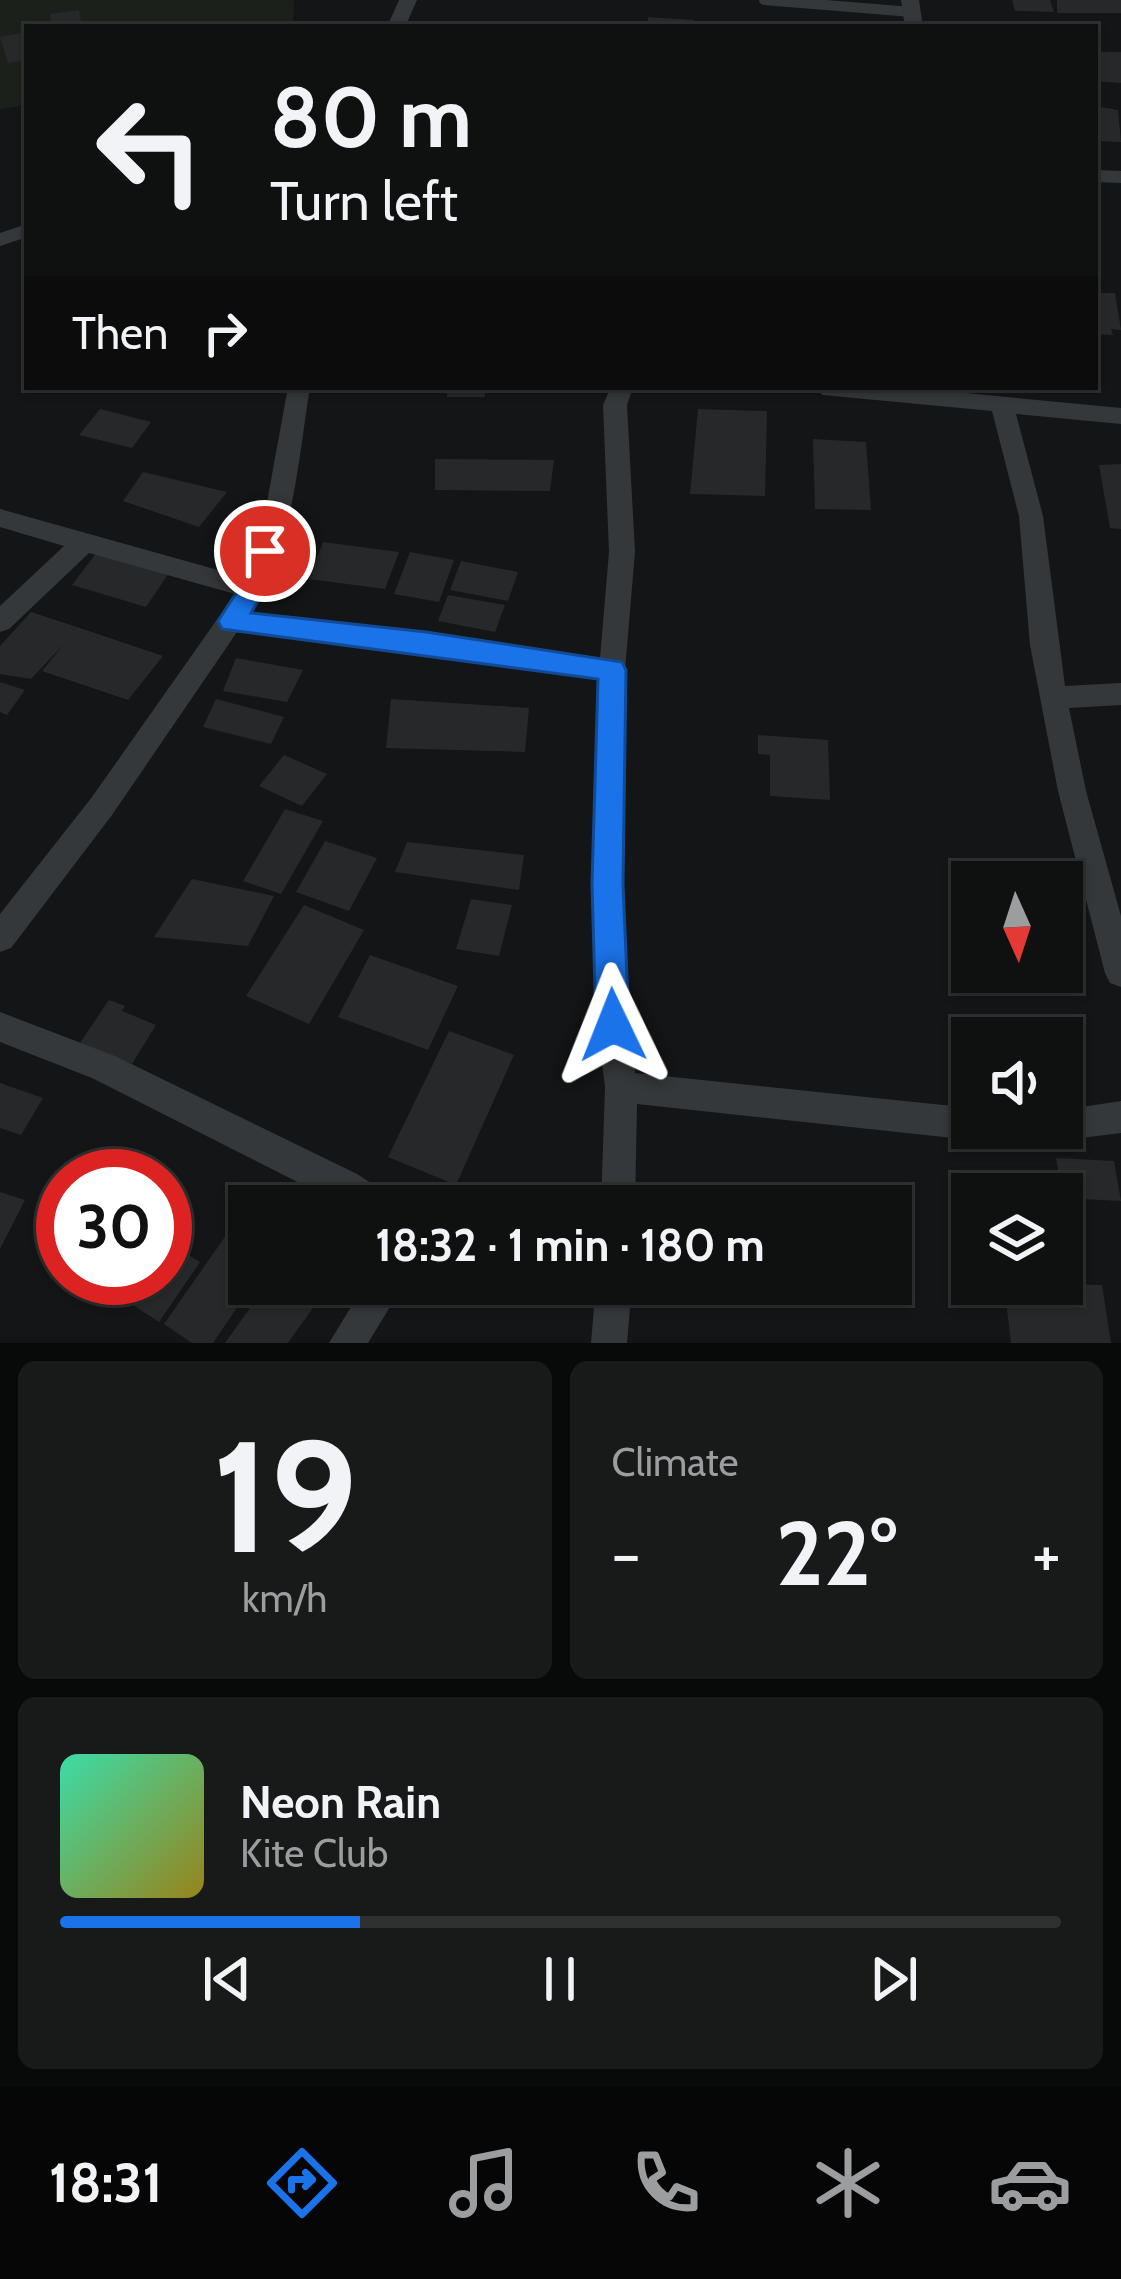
<!DOCTYPE html>
<meta charset="utf-8">
<style>
:root{--surface:#0f1010;--page:#181919;--text:#f1f3f6;--muted:#9b9d9f;--line:#2f3030;--accent:#1a73e8}
body{margin:0;font-family:Cabin,sans-serif;background:var(--page);color:var(--text);height:100vh;display:flex;flex-direction:column;font-size:45px;white-space:nowrap}
*{box-sizing:border-box;margin:0}
p{font-size:39px;color:var(--muted)}
.icon{flex:none;width:66px;height:66px;fill:none;stroke:currentColor;stroke-width:2;stroke-linecap:round;stroke-linejoin:round}
.map{position:relative;height:1343px;overflow:hidden}
.panel{display:flex;flex-direction:column;gap:18px;padding:18px;background:#080909;flex:1}
.panel>*{flex:none}
.hud{position:absolute;left:24px;top:24px;width:1074px;height:366px;border-radius:0px;box-shadow:0 3px 9px #0004,0 0 0 3px var(--line);background:#0f1010;color:var(--text);overflow:hidden}
.needle{width:78px;rotate:177deg}
.buttons{position:absolute;left:951px;top:861px;display:grid;gap:24px}
.buttons a{display:grid;place-items:center;width:132px;height:132px;border-radius:0px;background:var(--surface);box-shadow:0 3px 9px #0004,0 0 0 3px var(--line);font-size:60px}
.speed{position:absolute;left:36px;top:1149px;display:flex;gap:24px;font-size:60px;font-weight:700;text-align:center}
.speed>*{display:grid;place-content:center;width:156px;height:156px;border-radius:50%;background:var(--surface);box-shadow:0 3px 9px #0004,0 0 0 3px var(--line);line-height:1}
.speed .limit{border:18px solid #d22;background:#fff;color:#111}
.pin{position:absolute;display:grid;place-items:center;width:102px;height:102px;color:#fff;margin:-51px;border:6px solid #fff;border-radius:50%;box-shadow:0 3px 12px #0007}
.me{position:absolute;width:132px;margin:-66px;rotate:358deg;stroke-linejoin:round;filter:drop-shadow(0 0 9px #0008)}
.turn{display:flex;align-items:center;gap:42px;height:252px;padding:0 48px;font-size:54px}
.turn .icon{width:156px;height:156px;stroke-width:2.5}
.turn b{display:block;font-size:84px;line-height:102px}
.then{display:flex;align-items:center;height:114px;padding:0 48px;background:#0003;gap:24px;font-size:45px}
.big{font-size:90px;font-weight:700;line-height:1.1}
.panel .card{flex:1;display:flex;flex-direction:column;justify-content:center;gap:18px;min-width:0;padding:0 42px;border-radius:18px;background:var(--page)}
.panel .dial{align-items:center;gap:0}
.dial b{font-size:156px;line-height:1}
.song{display:flex;align-items:center;gap:36px}
.cover{width:144px;height:144px;border-radius:18px;background:linear-gradient(135deg,hsl(160 70% 55%),hsl(50 70% 35%))}
.played{height:12px;border-radius:6px;background:linear-gradient(90deg,var(--accent) 30%,var(--line) 30%)}
.keys{display:flex;justify-content:space-around;direction:ltr}
.heat{display:flex;justify-content:space-between;align-items:center;font-size:66px;direction:ltr}
.panel .tiles{flex:1;display:grid;gap:18px;grid-template-columns:1fr 1fr}
.card:last-child{grid-column:span 2}
.trip{position:absolute;left:228px;top:1185px;width:684px;height:120px;border-radius:0px;background:var(--surface);box-shadow:0 3px 9px #0004,0 0 0 3px var(--line);font-weight:700;line-height:120px;text-align:center}
.tabs{display:flex;height:192px;justify-content:space-around;align-items:center;background:#060606;color:var(--muted)}
.tabs .icon{width:84px;height:84px}
.tabs .current{color:var(--accent)}
.tabs b{font-size:54px;color:var(--text)}
.map>svg:first-child{display:block}
.green{fill:#1c201b}
.building{fill:#272829}
.lines{fill:none;stroke-linecap:round;stroke-linejoin:round}
.lane{stroke:#35383a;stroke-width:10}
.street{fill:#35383a;fill-rule:evenodd}
.route{fill:#1a73e8;stroke:#114b97;stroke-width:3}
</style>
<div class="map">
<svg width="1121" height="1343" viewBox="0 0 1121 1343">
<rect width="100%" height="100%" fill="#141516"/>
<path class="green" d="M0,0H294L293,27H27V105L0,109Z"/>
<path class="building" d="M1012,0H1050L1054,12L1015,11Z
M1057,0H1121V13H1057Z
M79,10L82,27H52L50,14Z
M648,17L694,20L693,27H647Z
M27,32V60L8,63L0,37Z
M1095,52H1121V83L1095,81Z
M1095,106L1118,110L1121,142L1095,141Z
M1095,293H1115L1121,330L1111,329L1113,335L1095,334Z
M326,387H403V391L325,392Z
M448,387H485V397H447Z
M100,409L151,422L132,448L79,435Z
M698,409L767,411L765,496L690,494Z
M813,439L866,442L871,510L815,509Z
M435,459L554,460L550,491L435,490Z
M1121,464V529L1110,528L1099,465Z
M143,472L227,492L199,527L123,501Z
M323,542L399,552L385,589L309,579Z
M97,552L169,573L146,607L72,585Z
M410,552L454,560L439,602L394,594Z
M285,558L310,563L298,589L272,585Z
M461,561L518,572L508,601L450,590Z
M448,595L505,605L495,632L438,621Z
M31,612L80,628L163,656L128,700L42,671L64,644L31,679L0,674V646Z
M236,658L303,670L287,702L223,691Z
M0,682L25,690L7,715L0,712Z
M216,699L284,717L271,744L203,727Z
M391,699L529,708L525,752L386,748Z
M758,735L828,740L830,800L770,796V755L758,754Z
M284,755L327,774L302,806L259,786Z
M285,809L323,821L281,894L243,881Z
M325,841L377,858L349,911L296,892Z
M407,842L524,855L519,890L395,872Z
M192,879L274,896L248,946L154,937Z
M471,899L512,905L499,956L456,949Z
M304,905L364,930L309,1024L246,996Z
M370,955L458,986L428,1050L338,1017Z
M109,1000L125,1006L122,1011L156,1025L132,1064L80,1043Z
M449,1031L514,1055L456,1185L388,1157Z
M0,1083L43,1098L21,1135L0,1128Z
M1056,1158L1114,1161L1121,1201L1063,1198Z
M165,1181L187,1195L165,1224Z
M0,1192L25,1200L0,1249Z
M238,1218L249,1225V1284H253L213,1343H192L164,1324Z
M165,1241L200,1262L159,1322L119,1296L132,1278H165Z
M1062,1273L1066,1284L1102,1285L1111,1343H1011L1004,1284H1062Z
M267,1284H330L288,1343H225Z"/>
<g class="lines">
<path class="lane" d="M764,0L912,12"/>
<path class="street" d="M399,0H417L405,27H387Z
M901,0H919L923,27H905Z
M1095,170L1121,171V183L1095,182Z
M27,224V237L0,246V233Z
M288,387H310C298,461 293,549 250,613L426,632L600,658L609,552L603,405L611,387H633L627,405L635,552L625,670L622,884L635,1073L972,1108V1128H987L984,1136L972,1140L637,1104L635,1206H601L605,1087L597,1025L592,884L598,679L426,652L237,632L112,815L11,948L0,952V914L92,797L235,594L89,553L9,629L0,632V606L64,546L0,527V509L243,577L265,513Z
M812,387H903L1121,408V424L1016,414L1043,516L1065,686L1121,683V705L1069,708L1086,791L1121,916V987L1110,983L1105,973L1058,791L1030,645L1019,516L992,411L823,395Z
M0,1012L115,1056L357,1174L388,1194L393,1206H345L92,1078L0,1042Z
M1121,1101V1133L1032,1144L1020,1140L1015,1128H1062V1110Z
M365,1284H404L368,1343H329Z
M596,1284H632L627,1343H591Z"/>
</g>
<path class="route" d="M265,542L277,551L265,589L251,613L426,632L622,662L626,670L623,884L629,1025L624,1036L613,1041L601,1036L596,1025L592,884L598,679L222,629L218,621L240,587L256,544Z"/>
</svg>
<div class="buttons">
<a><svg class="needle" viewBox="-14 -14 28 28"><path d="M0-13l5 13h-10z" fill="#e53935"/><path d="M0 13l5-13h-10z" fill="#9b9d9f"/></svg></a>
<a><svg class="icon" aria-label="sound" viewBox="0 0 24 24"><path d="M4 9h4l5-4v14l-5-4H4zM17 9q2 3 0 6"/></svg></a>
<a><svg class="icon" aria-label="layers" viewBox="0 0 24 24"><path d="M12 4l9 5-9 5-9-5zM3 14l9 5 9-5"/></svg></a>
</div>
<div class="speed"><div class="limit">30</div></div>
<div class="pin" style="left:265px;top:551px;background:#d93025"><svg class="icon" aria-label="arrive" viewBox="0 0 24 24"><path d="M6 21V4h12l-3 4 3 4H6"/></svg></div>
<svg class="me" style="left:613px;top:1025px" viewBox="-20 -20 40 40"><path d="M0-17L14 15 0 8-14 15z" fill="#1a73e8" stroke="#fff" stroke-width="4"/></svg>
<div class="trip">18:32 · 1 min · 180 m</div>
<div class="hud">
<div class="turn"><svg class="icon" aria-label="left" viewBox="0 0 24 24"><path d="M17 20v-9H6M10 6l-5 5 5 5"/></svg><div><b>80 m</b>Turn left</div></div>
<div class="then">Then<svg class="icon" aria-label="right" viewBox="0 0 24 24"><path d="M7 20v-9h11M14 6l5 5-5 5"/></svg></div>
</div>
</div>
<section class="panel">
<div class="tiles">
<div class="card dial"><b>19</b><p>km/h</p></div>
<div class="card"><p>Climate</p>
<div class="heat"><a>−</a><b class="big">22°</b><a>+</a></div>
</div>
<div class="card">
<div class="song"><i class="cover"></i><div><b>Neon Rain</b><p>Kite Club</p></div></div>
<div class="played"></div>
<div class="keys"><svg class="icon" aria-label="previous" viewBox="0 0 24 24"><path d="M18 5L8 12l10 7zM5 5v14"/></svg><svg class="icon" aria-label="pause" viewBox="0 0 24 24"><path d="M8 5v14M16 5v14"/></svg><svg class="icon" aria-label="next" viewBox="0 0 24 24"><path d="M6 5l10 7-10 7zM19 5v14"/></svg></div>
</div>
</div>
</section>
<nav class="tabs">
<b>18:31</b>
<svg class="icon current" aria-label="directions" viewBox="0 0 24 24"><path d="M12 3l9 9-9 9-9-9zM9 14v-3h6M13 9l2 2-2 2"/></svg>
<svg class="icon" aria-label="music" viewBox="0 0 24 24"><path d="M9 18V5l10-2v13"/><circle cx="6" cy="18" r="3"/><circle cx="16" cy="16" r="3"/></svg>
<svg class="icon" aria-label="phone" viewBox="0 0 24 24"><path d="M5 4h4l2 5-3 2q2 4 5 5l2-3 5 2v4C11 20 4 13 5 4z"/></svg>
<svg class="icon" aria-label="climate" viewBox="0 0 24 24"><path d="M12 3v18M4 7l16 10M4 17L20 7"/></svg>
<svg class="icon" aria-label="car" viewBox="0 0 24 24"><path d="M5 17H2v-5l4-1 3-4h7l3 4 3 1v5h-3M9 17h6M6 11h13"/><circle cx="7" cy="17" r="2"/><circle cx="17" cy="17" r="2"/></svg>
</nav>
